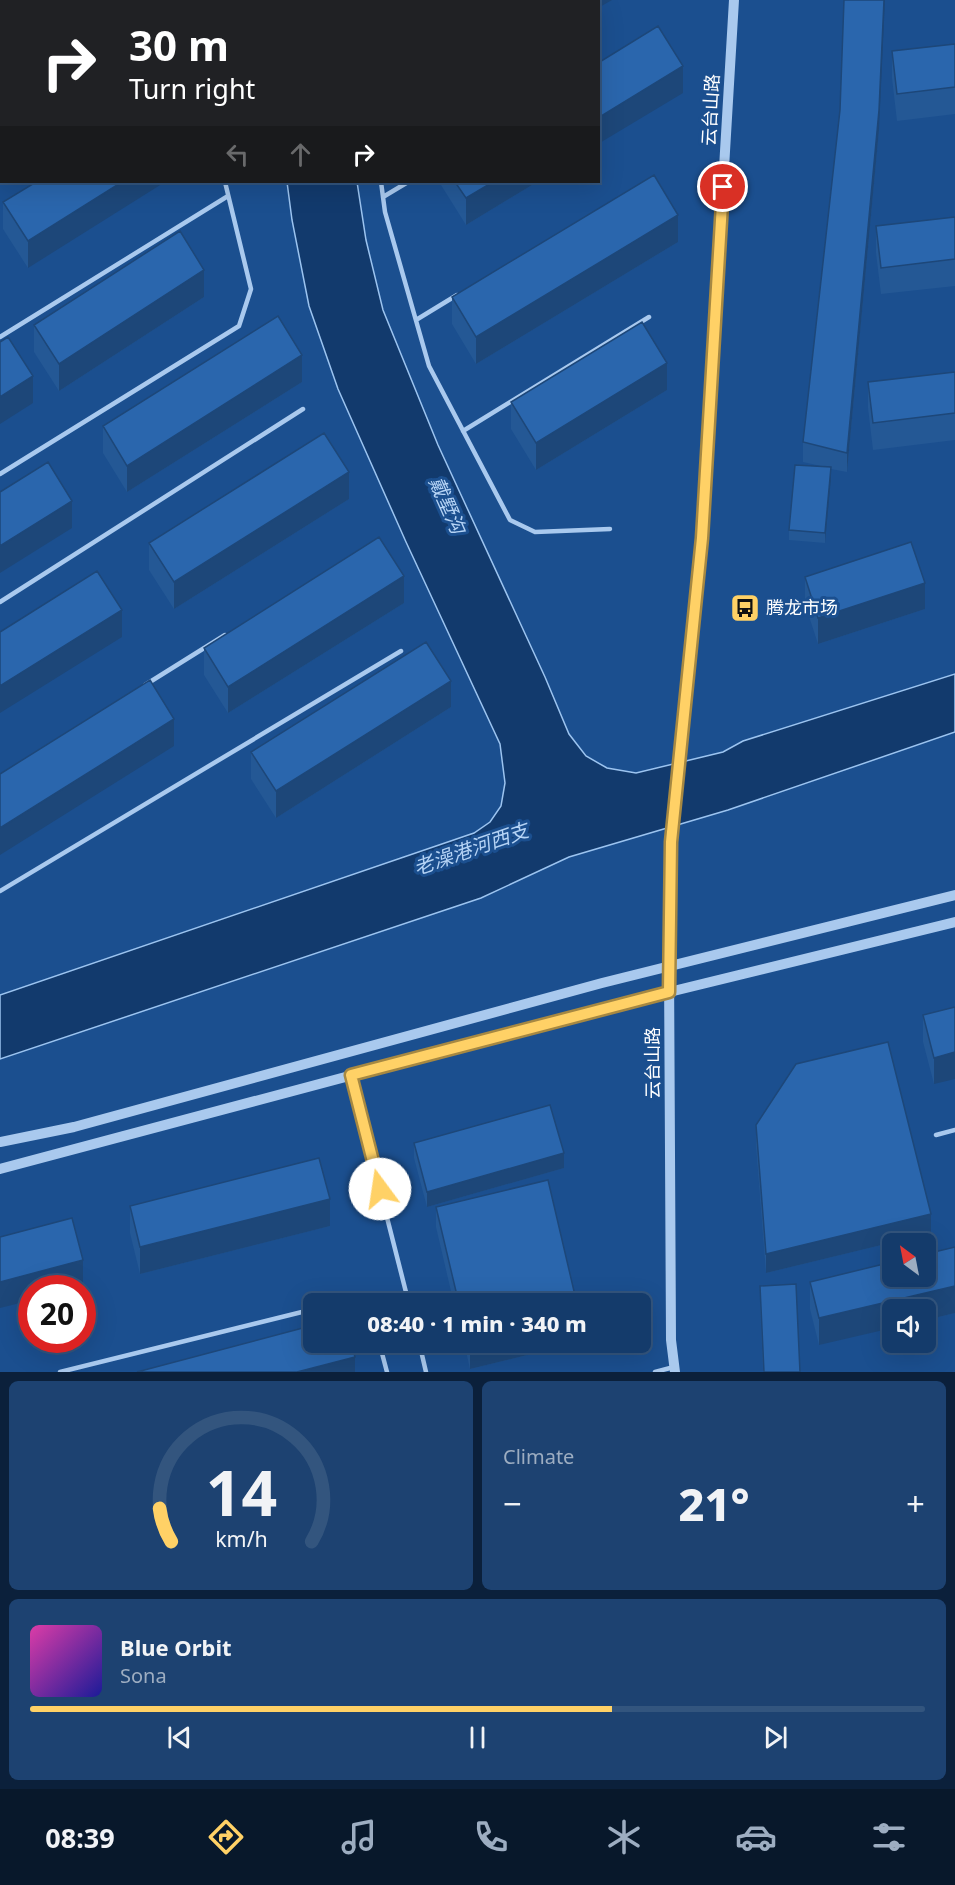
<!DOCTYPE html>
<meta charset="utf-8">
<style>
:root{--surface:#143b6b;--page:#1d4271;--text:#f1f3f6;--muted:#9dadc1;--line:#33557e;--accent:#ffd166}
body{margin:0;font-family:"Noto Sans","Noto Sans SC",sans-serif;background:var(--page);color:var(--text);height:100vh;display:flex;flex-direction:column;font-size:22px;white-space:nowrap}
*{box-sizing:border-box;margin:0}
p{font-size:20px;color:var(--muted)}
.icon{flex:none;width:33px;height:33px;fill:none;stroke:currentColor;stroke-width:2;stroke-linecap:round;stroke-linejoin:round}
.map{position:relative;height:1372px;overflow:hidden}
.details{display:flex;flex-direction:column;gap:9px;padding:9px;background:#0b203b;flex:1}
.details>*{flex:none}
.hud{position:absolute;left:0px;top:0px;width:600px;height:183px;box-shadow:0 6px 24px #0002,0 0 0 2px var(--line);background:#202124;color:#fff;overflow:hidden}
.needle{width:39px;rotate:328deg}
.buttons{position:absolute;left:882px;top:1233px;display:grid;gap:12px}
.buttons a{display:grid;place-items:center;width:54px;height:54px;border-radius:9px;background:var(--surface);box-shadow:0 6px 24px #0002,0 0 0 2px var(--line);font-size:30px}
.speed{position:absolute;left:18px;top:1275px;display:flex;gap:12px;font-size:30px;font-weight:700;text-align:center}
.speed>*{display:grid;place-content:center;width:78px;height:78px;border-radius:50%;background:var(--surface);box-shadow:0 6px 24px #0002,0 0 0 2px var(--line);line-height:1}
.speed .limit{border:9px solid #d22;background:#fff;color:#111}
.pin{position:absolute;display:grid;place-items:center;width:51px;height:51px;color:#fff;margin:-26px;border:3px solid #fff;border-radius:50%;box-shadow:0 2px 6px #0007}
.me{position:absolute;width:66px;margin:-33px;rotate:346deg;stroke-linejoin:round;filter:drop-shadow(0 0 4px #0008)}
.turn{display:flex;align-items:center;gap:21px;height:126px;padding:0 30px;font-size:27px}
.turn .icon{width:78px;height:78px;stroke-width:2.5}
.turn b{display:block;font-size:42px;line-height:51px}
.lanes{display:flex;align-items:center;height:57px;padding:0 30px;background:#0003;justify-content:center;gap:30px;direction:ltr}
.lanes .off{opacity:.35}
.big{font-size:45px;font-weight:800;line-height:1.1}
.details .widget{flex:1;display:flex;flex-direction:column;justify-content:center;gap:9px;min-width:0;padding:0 21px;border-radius:9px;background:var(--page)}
.details .dial{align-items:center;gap:0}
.dial svg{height:156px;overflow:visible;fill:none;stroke:var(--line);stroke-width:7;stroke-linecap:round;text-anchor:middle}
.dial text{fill:var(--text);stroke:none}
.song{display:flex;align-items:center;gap:18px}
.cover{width:72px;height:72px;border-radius:9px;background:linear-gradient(135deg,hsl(320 70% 55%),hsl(240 70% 35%))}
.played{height:6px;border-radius:3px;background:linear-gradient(90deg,var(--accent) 65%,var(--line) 65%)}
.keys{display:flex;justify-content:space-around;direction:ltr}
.heat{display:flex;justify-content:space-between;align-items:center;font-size:33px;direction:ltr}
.details .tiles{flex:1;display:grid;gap:9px;grid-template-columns:1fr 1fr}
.widget:last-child{grid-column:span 2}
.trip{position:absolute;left:303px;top:1293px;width:348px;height:60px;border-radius:9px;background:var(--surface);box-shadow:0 6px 24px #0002,0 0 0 2px var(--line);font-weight:800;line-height:60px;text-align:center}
.dock{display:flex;height:96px;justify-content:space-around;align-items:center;background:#08182b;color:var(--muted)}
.dock .icon{width:42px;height:42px}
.dock .selected{color:var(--accent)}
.dock b{font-size:27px;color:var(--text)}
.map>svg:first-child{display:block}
.water{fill:#123a6d;stroke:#9cc4f0;stroke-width:1.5}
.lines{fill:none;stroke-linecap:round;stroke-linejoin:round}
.service{stroke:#a9c9ee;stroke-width:4.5}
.tertiary{stroke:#a9c9ee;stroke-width:10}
.wall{fill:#245895}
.shaded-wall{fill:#1d4779}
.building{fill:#2a66ad;stroke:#1d4779;stroke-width:1.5}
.route-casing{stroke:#a68842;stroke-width:15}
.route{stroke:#ffd166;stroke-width:10}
.labels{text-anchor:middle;stroke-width:6;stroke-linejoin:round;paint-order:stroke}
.street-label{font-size:18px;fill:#fff;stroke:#1b4f8f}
.poi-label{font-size:18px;fill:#fff;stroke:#1b4f8f;text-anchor:start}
.water-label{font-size:20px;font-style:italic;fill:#b5d3f5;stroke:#1b4f8f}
</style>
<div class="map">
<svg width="955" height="1372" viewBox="0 0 955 1372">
<rect width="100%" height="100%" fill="#1b4f8f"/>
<path class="water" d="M287,182H357L366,240L383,310L438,445L545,677L569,734L586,756L607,768L636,773L723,752L743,741L955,674V732L728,810L569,857L481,898L0,1059V995L474,833L490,822L501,806L505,783L500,744L406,542L338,389L309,306L292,220Z"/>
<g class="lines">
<path class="service" d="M196,0V2
M80,2L83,0
M369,2V0
M421,2L424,0
M0,52L2,51
M0,168L2,167
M381,182L385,212L429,366L510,520L535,532L610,529
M383,197L408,182
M416,320L457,295
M0,337L228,196
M463,431L649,317
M0,474L239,326L251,289L225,182
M0,602L303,409
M145,685L225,635
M0,891L401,651
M351,1076L409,1304
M936,1135L955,1130
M335,1304L352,1299L358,1304
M379,1342L387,1372
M419,1342L426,1372
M60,1372L314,1309
M655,1372L674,1367"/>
<path class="tertiary" d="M0,1142L74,1127L602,983L955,895
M0,1169L608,1007L955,922
M675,1372L671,1340L669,966L671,842L702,538L734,0"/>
</g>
<path class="wall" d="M955,44V114L897,121L892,78V51Z
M840,110L879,130L847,472L831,469L825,543L789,540V530L825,467L803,462V442Z
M36,182L28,268L3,229V202Z
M441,182H537L466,225L441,185Z
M955,217V286L881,294L876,253V226Z
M678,242L476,364L452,324V297Z
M204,297L59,391L34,352V325Z
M955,372V440L873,450L868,408V382Z
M302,382L127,492L103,453V426Z
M667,390L536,470L511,429V402Z
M349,499L174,609L149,570V543Z
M805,577L925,609L818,644L805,604Z
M404,603L228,713L204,675V648Z
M451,707L276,818L251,779V752Z
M955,1007L934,1084L923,1042V1015Z
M756,1125L931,1233L766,1273L756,1145Z
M414,1143L564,1168L427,1207L414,1158Z
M130,1206L330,1226L140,1274L130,1233Z
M436,1207L577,1304H454L436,1227Z
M810,1282L955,1313L926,1320V1310L819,1345L810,1309Z
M760,1286L800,1372H763L760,1305Z
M464,1342H580L470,1369Z"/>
<path class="shaded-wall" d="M568,0H612L598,8V2H565Z
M884,0H885L879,130L847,472V453Z
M683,66V93L598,144V118Z
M2,118V145L0,146V119Z
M122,182H165L28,268V241Z
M493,182H537L466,225V198Z
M678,215V242L476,364V337Z
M204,270V297L59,391V364Z
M302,355V382L127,492V466Z
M667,363V390L536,470V443Z
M33,376V403L0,424V397Z
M831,467V478L825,543V533Z
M349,472V499L174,609V582Z
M72,501V528L0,573V546Z
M404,576V603L228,713V687Z
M925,583V609L818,644V618Z
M122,610V637L0,713V686Z
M451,681V707L276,818V791Z
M174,719V746L0,855V828Z
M955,1052V1079L934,1084V1058Z
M564,1153V1168L427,1207V1192Z
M330,1199V1226L140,1274V1247Z
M931,1214V1233L766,1273V1254Z
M83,1260V1287L78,1288H32V1300L0,1308V1282Z
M955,1286V1313L926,1320V1310H892V1328L819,1345V1318Z
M500,1342H580L470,1369V1350Z
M355,1357V1372H297Z"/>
<path class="building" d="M477,0H568L565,2H475Z
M844,0H884L879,110L847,453L803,442L840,110Z
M658,26L683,66L598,118V63Z
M955,44V87L897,94L892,51Z
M2,63V118L0,119V64Z
M654,175L678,215L476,337L452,297Z
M36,182H122L28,241L3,202Z
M455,182H493L466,198Z
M955,217V259L881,268L876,226Z
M180,231L204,270L59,364L34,325Z
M278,316L302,355L127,466L103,426Z
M642,322L667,363L536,443L511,402Z
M8,337L33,376L0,397V342Z
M955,372V413L873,423L868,382Z
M324,433L349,472L174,582L149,543Z
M48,462L72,501L0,546V492Z
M795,465L831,467L825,533L789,530Z
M379,537L404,576L228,687L204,648Z
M911,542L925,583L818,618L805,577Z
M97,571L122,610L0,686V632Z
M426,642L451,681L276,791L251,752Z
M150,680L174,719L0,828V774Z
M955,1007V1052L934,1058L923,1015Z
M888,1042L931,1214L766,1254L756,1125L796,1064Z
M550,1105L564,1153L427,1192L414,1143Z
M319,1158L330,1199L140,1247L130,1206Z
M548,1180L577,1304H459L436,1207Z
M72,1218L83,1260L0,1282V1237Z
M955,1247V1286L819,1318L810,1282L892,1262V1276H926V1254Z
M796,1284L800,1372H764L760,1286Z
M314,1325V1342H351L355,1357L297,1372H137Z
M468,1342H500L470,1350Z"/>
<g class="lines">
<g class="route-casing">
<path id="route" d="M380,1189L351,1075L669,992L671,842L702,538L723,187"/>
</g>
<use href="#route" class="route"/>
</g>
<defs>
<g id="bus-square" transform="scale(1.5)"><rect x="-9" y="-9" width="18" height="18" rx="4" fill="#ffd166" stroke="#1b4f8f"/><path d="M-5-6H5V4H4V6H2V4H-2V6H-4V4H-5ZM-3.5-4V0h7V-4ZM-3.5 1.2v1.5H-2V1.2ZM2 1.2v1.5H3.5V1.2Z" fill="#111"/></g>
</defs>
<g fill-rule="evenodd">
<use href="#bus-square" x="745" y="608"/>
</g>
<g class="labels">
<g class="street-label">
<text transform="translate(711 110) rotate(-87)" y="6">云台山路</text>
<text transform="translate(653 1063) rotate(-90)" y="6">云台山路</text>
</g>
<g class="poi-label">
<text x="766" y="614">腾龙市场</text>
</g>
<g class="water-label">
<text transform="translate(447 505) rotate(66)" y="7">戴墅沟</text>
<text transform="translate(471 849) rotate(-19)" y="7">老澡港河西支</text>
</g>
</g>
</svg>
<div class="buttons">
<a><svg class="needle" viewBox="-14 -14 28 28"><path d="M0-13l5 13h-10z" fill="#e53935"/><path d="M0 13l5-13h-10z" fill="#9dadc1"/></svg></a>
<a><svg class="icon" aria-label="sound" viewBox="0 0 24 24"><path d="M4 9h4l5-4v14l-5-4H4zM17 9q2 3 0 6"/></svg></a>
</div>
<div class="speed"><div class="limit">20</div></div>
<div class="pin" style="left:723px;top:187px;background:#d93025"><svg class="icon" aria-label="arrive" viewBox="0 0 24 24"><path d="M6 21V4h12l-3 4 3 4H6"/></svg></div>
<svg class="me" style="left:380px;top:1189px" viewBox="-20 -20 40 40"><circle r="19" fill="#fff"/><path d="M0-13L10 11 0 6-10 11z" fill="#ffd166"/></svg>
<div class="trip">08:40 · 1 min · 340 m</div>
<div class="hud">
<div class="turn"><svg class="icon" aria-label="right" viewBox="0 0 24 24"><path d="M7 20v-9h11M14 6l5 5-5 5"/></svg><div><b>30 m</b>Turn right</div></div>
<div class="lanes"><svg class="icon off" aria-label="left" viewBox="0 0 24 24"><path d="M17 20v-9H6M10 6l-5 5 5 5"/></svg><svg class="icon off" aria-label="ahead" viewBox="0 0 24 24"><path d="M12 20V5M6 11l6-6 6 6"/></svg><svg class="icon" aria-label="right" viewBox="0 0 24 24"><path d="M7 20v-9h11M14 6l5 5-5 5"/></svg></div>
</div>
</div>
<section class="details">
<div class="tiles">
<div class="widget dial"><svg viewBox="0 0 100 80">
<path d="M14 69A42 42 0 1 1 86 69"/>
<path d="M14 69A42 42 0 0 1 8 52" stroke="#ffd166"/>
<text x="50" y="56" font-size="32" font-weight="700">14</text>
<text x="50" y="72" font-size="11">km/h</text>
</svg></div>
<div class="widget"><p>Climate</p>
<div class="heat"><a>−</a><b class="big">21°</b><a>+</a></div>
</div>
<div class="widget">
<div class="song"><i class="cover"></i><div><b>Blue Orbit</b><p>Sona</p></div></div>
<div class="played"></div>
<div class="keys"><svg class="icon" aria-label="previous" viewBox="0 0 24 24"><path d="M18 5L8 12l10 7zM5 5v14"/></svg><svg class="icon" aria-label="pause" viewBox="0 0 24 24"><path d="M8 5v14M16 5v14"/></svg><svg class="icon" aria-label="next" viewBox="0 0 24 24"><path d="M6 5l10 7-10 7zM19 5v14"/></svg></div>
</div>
</div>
</section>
<nav class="dock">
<b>08:39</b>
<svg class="icon selected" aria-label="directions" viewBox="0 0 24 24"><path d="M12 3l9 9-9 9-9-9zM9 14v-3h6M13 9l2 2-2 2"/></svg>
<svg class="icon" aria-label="music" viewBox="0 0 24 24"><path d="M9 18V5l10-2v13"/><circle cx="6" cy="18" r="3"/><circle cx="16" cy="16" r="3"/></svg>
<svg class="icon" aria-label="phone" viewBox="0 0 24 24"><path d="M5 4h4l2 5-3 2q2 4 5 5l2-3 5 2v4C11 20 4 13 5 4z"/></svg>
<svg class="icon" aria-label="climate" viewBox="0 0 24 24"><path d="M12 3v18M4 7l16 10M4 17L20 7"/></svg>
<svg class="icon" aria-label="car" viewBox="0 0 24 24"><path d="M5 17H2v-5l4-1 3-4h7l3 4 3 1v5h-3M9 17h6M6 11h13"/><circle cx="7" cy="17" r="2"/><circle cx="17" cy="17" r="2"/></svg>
<svg class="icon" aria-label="filters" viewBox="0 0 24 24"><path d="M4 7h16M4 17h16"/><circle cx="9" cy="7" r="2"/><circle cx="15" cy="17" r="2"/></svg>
</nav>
